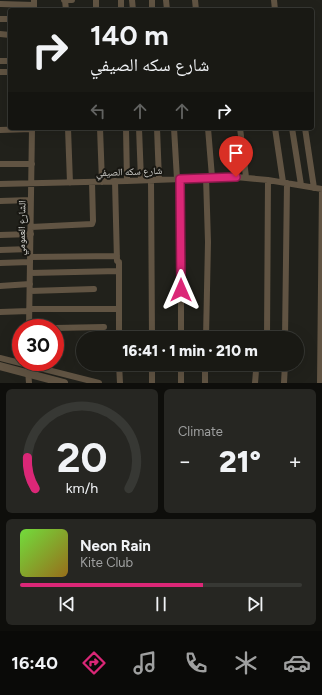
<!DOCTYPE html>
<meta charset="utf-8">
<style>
:root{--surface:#191914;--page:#262622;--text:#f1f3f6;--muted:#9fa0a0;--line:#373834;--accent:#db2777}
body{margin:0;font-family:Figtree,"Noto Naskh Arabic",sans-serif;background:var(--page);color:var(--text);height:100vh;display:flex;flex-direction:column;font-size:15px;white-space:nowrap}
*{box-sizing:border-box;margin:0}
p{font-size:13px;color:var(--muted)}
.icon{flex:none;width:22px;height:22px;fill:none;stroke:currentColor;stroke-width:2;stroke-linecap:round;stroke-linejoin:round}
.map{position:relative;height:383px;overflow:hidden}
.sheet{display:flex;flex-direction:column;gap:6px;padding:6px;background:#0e0e0b;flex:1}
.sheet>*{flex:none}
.banner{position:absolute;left:8px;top:8px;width:306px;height:122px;border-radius:4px;box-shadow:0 4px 16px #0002,0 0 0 1px var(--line);background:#191914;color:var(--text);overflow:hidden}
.speed{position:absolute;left:12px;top:319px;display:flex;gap:8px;font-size:20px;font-weight:700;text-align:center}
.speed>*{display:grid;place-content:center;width:52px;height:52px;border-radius:50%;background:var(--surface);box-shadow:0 4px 16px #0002,0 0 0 1px var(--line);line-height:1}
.speed .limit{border:6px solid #d22;background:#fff;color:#111}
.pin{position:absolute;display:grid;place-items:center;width:34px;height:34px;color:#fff;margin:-41px -17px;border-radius:50% 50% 50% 0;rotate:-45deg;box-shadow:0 0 4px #0007}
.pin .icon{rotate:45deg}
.me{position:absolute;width:44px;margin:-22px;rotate:0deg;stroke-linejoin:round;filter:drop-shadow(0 0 3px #0008)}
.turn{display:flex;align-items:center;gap:14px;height:84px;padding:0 16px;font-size:18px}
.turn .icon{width:52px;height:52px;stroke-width:2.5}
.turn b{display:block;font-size:28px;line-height:34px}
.lanes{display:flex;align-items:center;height:38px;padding:0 16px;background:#0003;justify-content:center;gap:20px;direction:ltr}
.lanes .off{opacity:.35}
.big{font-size:30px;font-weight:800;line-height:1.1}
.sheet .tile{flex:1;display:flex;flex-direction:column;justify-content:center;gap:6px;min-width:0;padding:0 14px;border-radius:6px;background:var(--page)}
.sheet .dial{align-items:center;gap:0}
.dial svg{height:104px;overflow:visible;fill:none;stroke:var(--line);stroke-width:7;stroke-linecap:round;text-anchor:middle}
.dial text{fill:var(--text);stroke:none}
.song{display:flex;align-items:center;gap:12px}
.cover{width:48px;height:48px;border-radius:6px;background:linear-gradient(135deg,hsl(100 70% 55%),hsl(40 70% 35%))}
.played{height:4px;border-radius:2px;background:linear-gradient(90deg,var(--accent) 65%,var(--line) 65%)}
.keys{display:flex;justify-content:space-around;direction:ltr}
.heat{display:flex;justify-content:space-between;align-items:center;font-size:22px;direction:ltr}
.sheet .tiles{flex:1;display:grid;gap:6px;grid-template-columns:1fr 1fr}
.tile:last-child{grid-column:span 2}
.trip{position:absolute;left:76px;top:331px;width:228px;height:40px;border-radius:20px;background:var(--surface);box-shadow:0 4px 16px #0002,0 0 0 1px var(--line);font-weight:800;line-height:40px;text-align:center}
.menu{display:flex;height:64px;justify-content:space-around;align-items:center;background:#0a0a08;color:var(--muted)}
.menu .icon{width:28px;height:28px}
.menu .current{color:var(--accent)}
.menu b{font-size:18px;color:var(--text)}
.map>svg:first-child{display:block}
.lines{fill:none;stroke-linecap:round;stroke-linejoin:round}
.minor{stroke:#615443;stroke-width:6}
.tertiary{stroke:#615443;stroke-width:8}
.route-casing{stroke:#8e194d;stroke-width:10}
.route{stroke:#db2777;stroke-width:7}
.labels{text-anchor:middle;stroke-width:4;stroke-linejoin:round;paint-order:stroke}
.street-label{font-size:10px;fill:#d7d7d3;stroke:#181712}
</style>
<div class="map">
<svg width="322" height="383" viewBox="0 0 322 383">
<rect width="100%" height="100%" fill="#21211b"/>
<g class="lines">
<path class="minor" d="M64,0H72
M65,0L66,10
M96,0V10
M121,0V10
M132,0L133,10
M152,0V10
M166,0L167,10
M195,0L196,10
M274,0L275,10
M0,4L34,5
M34,10V0
M0,19H10
M0,34L10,35
M0,61H10
M0,72H10
M68,128L70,183
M100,128L102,182
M126,128L127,181
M139,128L141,180
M157,128L159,180
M174,128L177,179
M208,128L212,177
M240,128L246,177
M275,128L283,182
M292,128L301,185
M305,128L314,188
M0,130L32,129
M0,164H32
M181,179V338
M151,180L152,338
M115,181L117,261L119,262V338
M0,184L127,181L236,177L268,180L322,189
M0,201L31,200
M31,227L92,224L93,221L92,182
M0,235L31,234
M0,250L30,249
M30,257L117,256
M0,263L30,262
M30,273L119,271
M0,286L30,284
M30,291L94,289
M29,309H119
M0,312L29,311
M29,328L32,128
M55,328L104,327
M206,338L208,242L206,177
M267,338L268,180
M285,338L287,183
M0,358L99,383
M119,364L120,383
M152,364V383
M181,364V383
M28,370L29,383
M205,383V364
M255,383L256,371L265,364
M284,383L285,364
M320,383L322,189"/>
<path class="tertiary" d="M0,366L64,383"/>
</g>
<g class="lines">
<g class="route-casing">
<path id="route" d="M181,290L180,179L236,177"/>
</g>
<use href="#route" class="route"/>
</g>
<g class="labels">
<g class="street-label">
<text transform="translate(129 171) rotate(-2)" y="4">شارع سكه الصيفي</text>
<text transform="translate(21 228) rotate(-89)" y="4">الشارع العمومي</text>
</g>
</g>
</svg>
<div class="speed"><div class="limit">30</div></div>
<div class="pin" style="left:236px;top:177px;background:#d93025"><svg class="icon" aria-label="arrive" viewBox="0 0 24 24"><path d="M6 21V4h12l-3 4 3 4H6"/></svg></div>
<svg class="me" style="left:181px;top:290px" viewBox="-20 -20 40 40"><path d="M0-17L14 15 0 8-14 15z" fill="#db2777" stroke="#fff" stroke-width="4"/></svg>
<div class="trip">16:41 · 1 min · 210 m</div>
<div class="banner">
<div class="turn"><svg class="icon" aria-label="right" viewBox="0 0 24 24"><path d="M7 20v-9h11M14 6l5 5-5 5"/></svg><div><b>140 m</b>شارع سكه الصيفي</div></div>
<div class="lanes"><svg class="icon off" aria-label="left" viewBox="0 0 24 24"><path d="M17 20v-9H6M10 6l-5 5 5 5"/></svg><svg class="icon off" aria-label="ahead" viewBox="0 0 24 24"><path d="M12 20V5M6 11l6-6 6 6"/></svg><svg class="icon off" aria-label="ahead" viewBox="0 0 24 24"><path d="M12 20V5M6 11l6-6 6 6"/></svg><svg class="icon" aria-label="right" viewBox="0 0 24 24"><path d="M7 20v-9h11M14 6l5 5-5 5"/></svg></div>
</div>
</div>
<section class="sheet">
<div class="tiles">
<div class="tile dial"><svg viewBox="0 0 100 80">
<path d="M14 69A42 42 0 1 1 86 69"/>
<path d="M14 69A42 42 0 0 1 8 45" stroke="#db2777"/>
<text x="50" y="56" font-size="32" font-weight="700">20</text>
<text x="50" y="72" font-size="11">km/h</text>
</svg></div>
<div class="tile"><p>Climate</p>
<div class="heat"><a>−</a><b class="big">21°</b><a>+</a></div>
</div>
<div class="tile">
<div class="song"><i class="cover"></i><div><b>Neon Rain</b><p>Kite Club</p></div></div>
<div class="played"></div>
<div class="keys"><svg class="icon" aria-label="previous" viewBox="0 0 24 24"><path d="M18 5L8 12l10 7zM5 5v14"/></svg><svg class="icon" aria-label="pause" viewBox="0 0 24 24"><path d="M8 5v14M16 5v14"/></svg><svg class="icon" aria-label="next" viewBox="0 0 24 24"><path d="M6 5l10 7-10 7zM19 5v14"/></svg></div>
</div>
</div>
</section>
<nav class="menu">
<b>16:40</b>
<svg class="icon current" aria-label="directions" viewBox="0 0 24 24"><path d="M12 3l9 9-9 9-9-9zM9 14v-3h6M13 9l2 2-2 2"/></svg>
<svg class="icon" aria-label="music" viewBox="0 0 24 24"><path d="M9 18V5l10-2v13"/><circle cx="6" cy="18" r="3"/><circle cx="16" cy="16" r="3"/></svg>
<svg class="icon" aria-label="phone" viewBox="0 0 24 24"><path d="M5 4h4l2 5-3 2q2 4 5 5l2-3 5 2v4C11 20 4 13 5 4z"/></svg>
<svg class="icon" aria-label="climate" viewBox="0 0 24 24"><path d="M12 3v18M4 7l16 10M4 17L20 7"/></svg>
<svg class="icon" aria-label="car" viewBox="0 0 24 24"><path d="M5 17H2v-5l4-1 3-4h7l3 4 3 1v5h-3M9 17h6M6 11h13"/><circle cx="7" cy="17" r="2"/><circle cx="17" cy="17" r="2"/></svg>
</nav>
